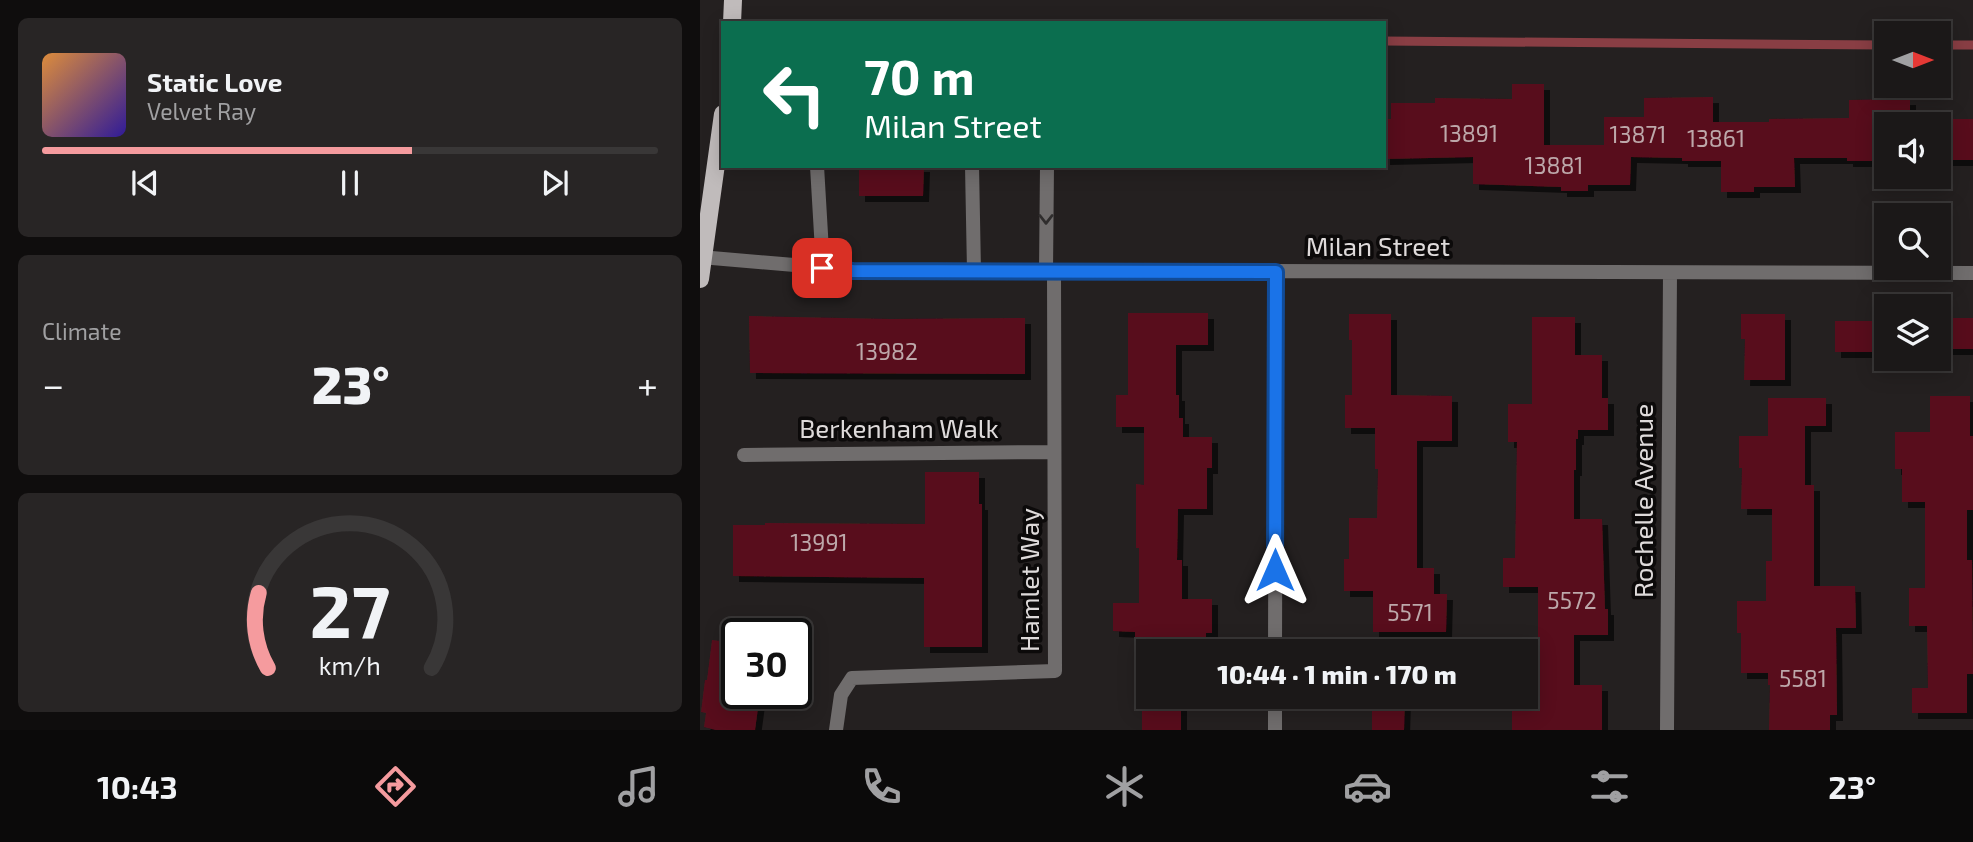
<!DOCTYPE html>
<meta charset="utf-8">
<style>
:root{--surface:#1b1818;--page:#282525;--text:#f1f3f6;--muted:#a0a0a2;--line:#393737;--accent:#f59b9e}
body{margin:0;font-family:"Exo 2",sans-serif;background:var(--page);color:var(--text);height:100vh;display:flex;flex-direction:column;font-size:26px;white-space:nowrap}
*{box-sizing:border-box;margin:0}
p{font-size:23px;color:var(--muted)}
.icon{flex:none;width:38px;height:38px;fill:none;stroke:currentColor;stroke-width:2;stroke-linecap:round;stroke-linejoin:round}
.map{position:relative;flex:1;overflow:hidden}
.panel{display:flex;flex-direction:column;gap:18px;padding:18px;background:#0f0d0d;width:700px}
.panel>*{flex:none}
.hud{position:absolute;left:21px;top:21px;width:665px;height:147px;border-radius:0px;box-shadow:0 4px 18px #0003,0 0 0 2px var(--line);background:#0b6e4f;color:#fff;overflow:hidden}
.needle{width:46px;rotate:90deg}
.tools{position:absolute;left:1174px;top:21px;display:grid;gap:14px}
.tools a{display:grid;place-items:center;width:77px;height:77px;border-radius:0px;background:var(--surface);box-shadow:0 4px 18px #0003,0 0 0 2px var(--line);font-size:35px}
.speed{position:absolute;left:21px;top:618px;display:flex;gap:14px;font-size:35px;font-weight:700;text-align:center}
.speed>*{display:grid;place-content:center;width:91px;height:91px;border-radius:50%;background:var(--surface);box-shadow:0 4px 18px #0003,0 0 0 2px var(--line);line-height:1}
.speed .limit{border:4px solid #111;border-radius:10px;background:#fff;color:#111}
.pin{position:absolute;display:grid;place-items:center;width:60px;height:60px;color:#fff;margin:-30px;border-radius:14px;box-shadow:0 4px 10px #0006}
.me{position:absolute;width:77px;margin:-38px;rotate:0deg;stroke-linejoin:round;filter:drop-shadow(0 0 5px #0008)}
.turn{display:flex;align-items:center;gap:24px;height:147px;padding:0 28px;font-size:32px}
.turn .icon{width:91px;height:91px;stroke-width:2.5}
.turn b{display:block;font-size:49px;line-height:60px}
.big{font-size:52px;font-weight:800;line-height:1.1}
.panel .card{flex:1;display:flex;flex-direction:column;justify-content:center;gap:10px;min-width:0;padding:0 24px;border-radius:10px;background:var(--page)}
.panel .dial{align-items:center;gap:0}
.dial svg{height:182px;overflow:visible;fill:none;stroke:var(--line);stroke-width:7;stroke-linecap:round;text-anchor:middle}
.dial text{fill:var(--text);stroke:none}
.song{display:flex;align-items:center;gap:21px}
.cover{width:84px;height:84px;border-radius:10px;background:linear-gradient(135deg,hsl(30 70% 55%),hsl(250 70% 35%))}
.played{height:7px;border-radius:4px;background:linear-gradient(90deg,var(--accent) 60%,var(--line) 60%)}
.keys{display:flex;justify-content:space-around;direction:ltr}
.heat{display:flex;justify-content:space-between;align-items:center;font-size:38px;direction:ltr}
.trip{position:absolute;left:436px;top:639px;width:402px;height:70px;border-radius:0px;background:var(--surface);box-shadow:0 4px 18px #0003,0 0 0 2px var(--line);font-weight:800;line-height:70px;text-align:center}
.tabs{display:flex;height:112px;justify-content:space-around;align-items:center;background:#0b0a0a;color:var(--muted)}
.tabs .icon{width:49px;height:49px}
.tabs .active{color:var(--accent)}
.tabs b{font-size:32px;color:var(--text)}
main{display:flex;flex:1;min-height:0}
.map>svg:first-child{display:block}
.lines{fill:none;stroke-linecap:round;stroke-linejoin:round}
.stream{stroke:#893e44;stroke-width:9}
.building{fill:#59111c;filter:url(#shadow)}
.service{stroke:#706d6d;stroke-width:14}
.minor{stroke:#706d6d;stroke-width:14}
.primary{stroke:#c0bbbb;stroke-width:18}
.oneway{stroke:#2f2d2d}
.route-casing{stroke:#114b97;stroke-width:18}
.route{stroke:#1a73e8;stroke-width:12}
.labels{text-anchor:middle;stroke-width:7;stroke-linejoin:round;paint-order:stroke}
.number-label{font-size:23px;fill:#bda8aa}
.street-label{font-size:26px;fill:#dedada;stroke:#0c0a0a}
</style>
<main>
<section class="panel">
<div class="card">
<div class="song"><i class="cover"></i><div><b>Static Love</b><p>Velvet Ray</p></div></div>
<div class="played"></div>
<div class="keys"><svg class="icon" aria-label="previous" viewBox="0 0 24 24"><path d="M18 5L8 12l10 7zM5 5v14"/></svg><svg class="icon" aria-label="pause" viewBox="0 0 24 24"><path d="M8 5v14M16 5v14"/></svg><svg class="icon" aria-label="next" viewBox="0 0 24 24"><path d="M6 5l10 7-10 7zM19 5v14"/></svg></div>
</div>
<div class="card"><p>Climate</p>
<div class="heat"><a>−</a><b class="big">23°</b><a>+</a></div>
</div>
<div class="card dial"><svg viewBox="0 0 100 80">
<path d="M14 69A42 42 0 1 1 86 69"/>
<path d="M14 69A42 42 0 0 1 10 36" stroke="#f59b9e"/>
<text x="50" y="56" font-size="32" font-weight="700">27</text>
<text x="50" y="72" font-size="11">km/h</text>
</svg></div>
</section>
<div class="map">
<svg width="1273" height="730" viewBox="0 0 1273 730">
<defs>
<filter id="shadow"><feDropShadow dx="6" dy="6" stdDeviation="0" flood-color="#0009"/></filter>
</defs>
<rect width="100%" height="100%" fill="#242020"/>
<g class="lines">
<path class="stream" d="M684,41L1186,45
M1239,45H1273"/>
</g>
<path class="building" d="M812,84H844V145H904V117H944V98L1013,97V122H1069V119L1149,118V100L1210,99V124H1186V161H1147V158H1094L1095,187H1054V192H1021V161H982V158L931,157L930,185H888V191H861V187L773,184V157L684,159V119H691V103H735V98L812,99Z
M1239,119H1273V160H1239Z
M159,166H224L223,196H159Z
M428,313H508V345H476V395H479V418H483V437H512V468H507V509H478L477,560H482V599H512V633H506V651H435V632L413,631V603H439V548H436V484L444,485V427H416V395H428Z
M649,314H691V395L752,396V441H717V568H734V594H747L746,632H673V591H644V559H649V518H677L678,469H675V428H645V395H652V340H649Z
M1041,314H1085V380H1044L1045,339H1041Z
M49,316L191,319L325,318V374L50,373Z
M832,317H875V355H902V398H908V430H878V439H876V470H874V519H902L905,609H908V635H874V685H902V730H812V696H826V673H829V645H838V587H803V558H815L817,442H808V404H832Z
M1242,318H1273V349H1242Z
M1135,321H1186V352H1135Z
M1230,396H1270V436H1273V510H1267V560H1272L1273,674H1267V713H1212V688H1228L1227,626H1209V588H1225V502H1202V469H1195V432H1230Z
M1068,398H1126V426H1105V485H1114V586H1155L1156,628H1136L1137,715H1130V730H1069L1070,685H1068V673H1041V633H1037V601H1066V561H1072V509H1041L1042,468H1039V436H1068Z
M225,472H279V504H282V647H224V578L33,576V525H65V523L225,524Z
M12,640L37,643V693H60L55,730H16L4,727L6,713L1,712L5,680H7Z
M442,696H481V730H442Z
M672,696H705L704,730H672Z"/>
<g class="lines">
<path class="service" d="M117,166L123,268
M272,166L274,271
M346,271L347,166"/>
<path class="minor" d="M0,257L153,270L1273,273
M44,455L354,452
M575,651L576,272
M136,730L141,695L152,678L355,671L354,271
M575,730V696
M967,730L970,273"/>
<path class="primary" d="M32,23L33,0
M0,279L23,114"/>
</g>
<defs><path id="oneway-chevron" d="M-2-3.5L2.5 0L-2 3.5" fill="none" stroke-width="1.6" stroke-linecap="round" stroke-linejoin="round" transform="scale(1.75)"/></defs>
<use class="oneway" href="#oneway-chevron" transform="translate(346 219) rotate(90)"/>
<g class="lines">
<g class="route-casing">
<path id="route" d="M122,268L153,271L576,272L575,570"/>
</g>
<use href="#route" class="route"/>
</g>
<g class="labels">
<g class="number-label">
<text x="769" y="142">13891</text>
<text x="938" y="143">13871</text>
<text x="1016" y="147">13861</text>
<text x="854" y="174">13881</text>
<text x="187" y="360">13982</text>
<text x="119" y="551">13991</text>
<text x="872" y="609">5572</text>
<text x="710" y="621">5571</text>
<text x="1103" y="687">5581</text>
</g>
<g class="street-label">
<text x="678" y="256">Milan Street</text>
<text x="199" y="438">Berkenham Walk</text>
<text transform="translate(944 501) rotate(-90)" y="9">Rochelle Avenue</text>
<text transform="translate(330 580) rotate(-90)" y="9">Hamlet Way</text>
</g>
</g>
</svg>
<div class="tools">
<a><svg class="needle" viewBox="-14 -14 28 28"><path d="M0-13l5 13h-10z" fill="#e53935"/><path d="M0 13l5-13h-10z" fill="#a0a0a2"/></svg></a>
<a><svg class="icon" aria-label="sound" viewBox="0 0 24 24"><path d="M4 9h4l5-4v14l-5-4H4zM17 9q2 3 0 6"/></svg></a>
<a><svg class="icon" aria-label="search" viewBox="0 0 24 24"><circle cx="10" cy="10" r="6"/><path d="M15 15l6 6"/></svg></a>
<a><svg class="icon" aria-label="layers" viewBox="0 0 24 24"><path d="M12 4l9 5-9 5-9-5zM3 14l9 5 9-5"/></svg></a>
</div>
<div class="speed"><div class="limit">30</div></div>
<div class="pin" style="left:122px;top:268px;background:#d93025"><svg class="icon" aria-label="arrive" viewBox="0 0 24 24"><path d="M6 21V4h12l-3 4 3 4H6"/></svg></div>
<svg class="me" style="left:575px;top:570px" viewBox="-20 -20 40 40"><path d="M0-17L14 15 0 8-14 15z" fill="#1a73e8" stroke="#fff" stroke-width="4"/></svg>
<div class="trip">10:44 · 1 min · 170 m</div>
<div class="hud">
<div class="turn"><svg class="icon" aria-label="left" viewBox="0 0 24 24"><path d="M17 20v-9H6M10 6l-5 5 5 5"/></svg><div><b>70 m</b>Milan Street</div></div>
</div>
</div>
</main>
<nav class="tabs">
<b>10:43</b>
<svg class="icon active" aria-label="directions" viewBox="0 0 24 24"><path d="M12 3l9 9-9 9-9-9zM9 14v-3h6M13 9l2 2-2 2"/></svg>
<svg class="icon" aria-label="music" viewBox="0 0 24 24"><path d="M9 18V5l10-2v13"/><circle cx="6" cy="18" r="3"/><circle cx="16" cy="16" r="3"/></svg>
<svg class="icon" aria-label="phone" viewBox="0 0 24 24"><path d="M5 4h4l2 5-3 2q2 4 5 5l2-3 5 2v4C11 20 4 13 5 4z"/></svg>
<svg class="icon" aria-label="climate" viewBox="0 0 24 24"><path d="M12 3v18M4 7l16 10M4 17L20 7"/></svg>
<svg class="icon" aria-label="car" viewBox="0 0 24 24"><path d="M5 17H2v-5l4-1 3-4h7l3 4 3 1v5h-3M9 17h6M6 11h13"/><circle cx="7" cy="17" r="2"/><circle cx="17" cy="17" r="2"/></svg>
<svg class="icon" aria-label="filters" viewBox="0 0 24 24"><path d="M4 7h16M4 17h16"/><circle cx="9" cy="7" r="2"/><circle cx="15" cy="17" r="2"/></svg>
<b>23°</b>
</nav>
